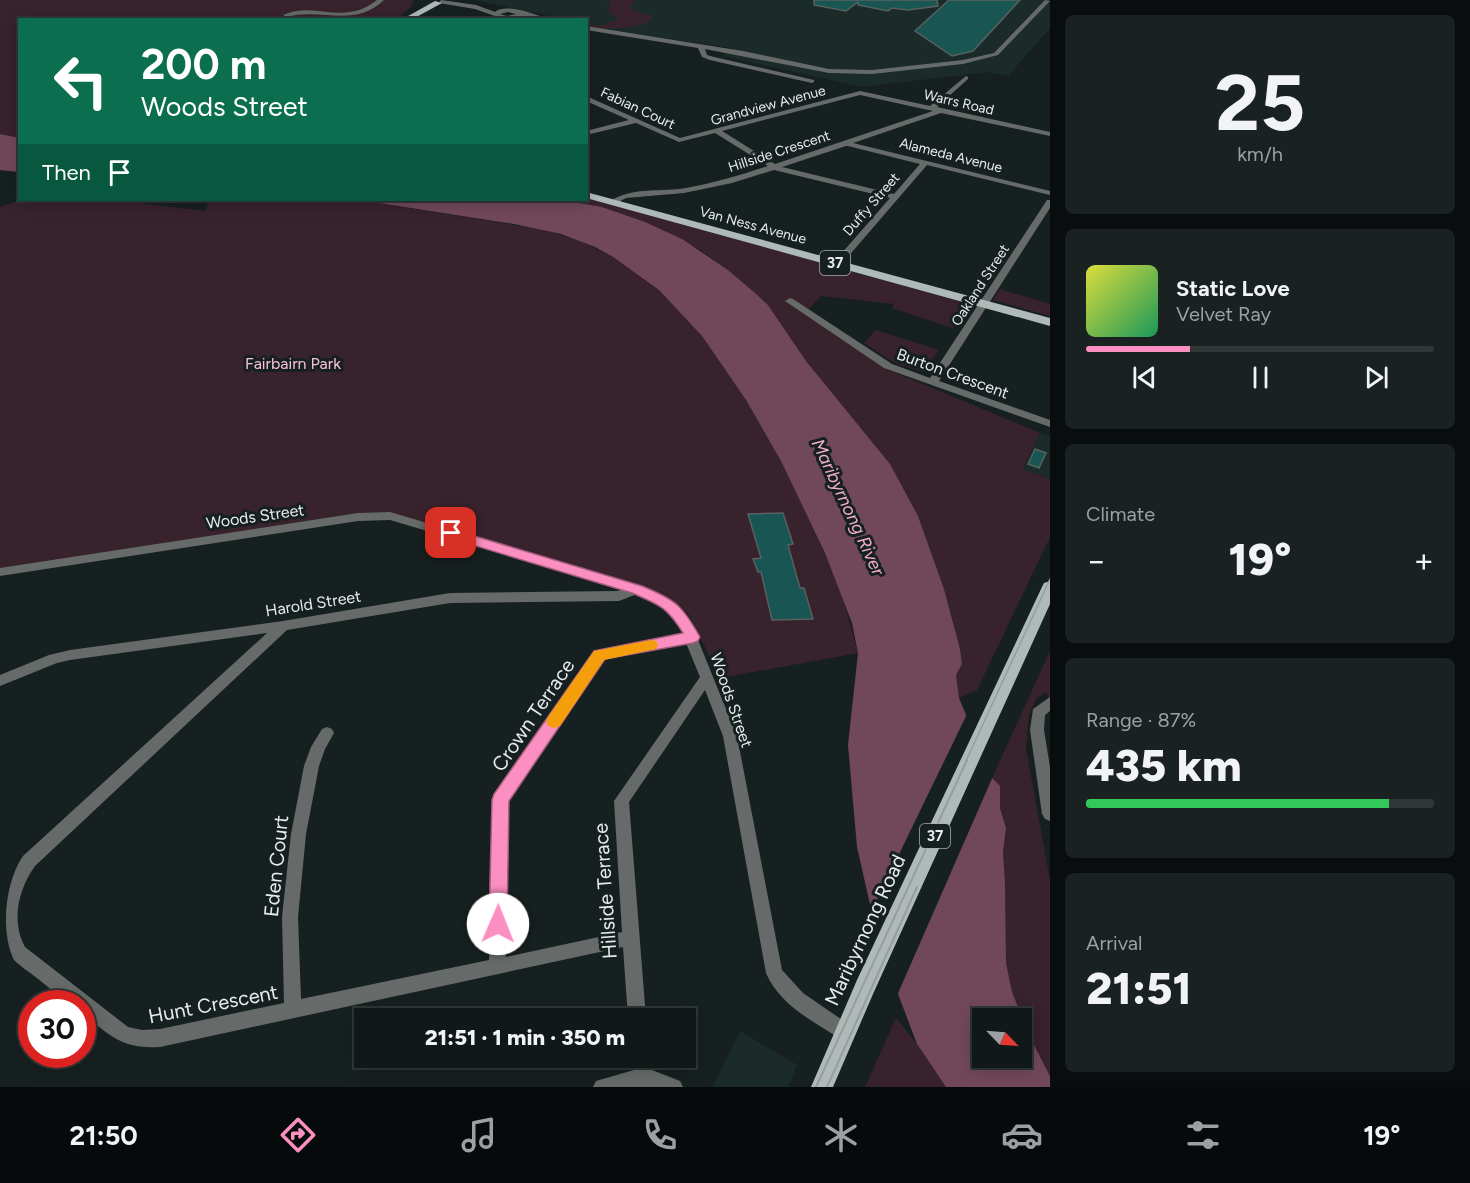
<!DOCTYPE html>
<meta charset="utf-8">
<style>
:root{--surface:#111818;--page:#1a2121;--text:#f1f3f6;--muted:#9ca0a2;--line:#303737;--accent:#fc8fc1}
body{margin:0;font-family:Figtree,sans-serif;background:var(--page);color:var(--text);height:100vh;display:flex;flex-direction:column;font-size:22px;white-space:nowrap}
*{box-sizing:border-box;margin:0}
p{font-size:20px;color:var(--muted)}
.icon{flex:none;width:33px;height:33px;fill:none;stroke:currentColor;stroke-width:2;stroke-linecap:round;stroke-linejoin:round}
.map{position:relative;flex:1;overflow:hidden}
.details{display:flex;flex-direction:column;gap:15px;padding:15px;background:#090d0d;width:420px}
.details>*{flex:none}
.guide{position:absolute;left:18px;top:18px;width:570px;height:183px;border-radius:0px;box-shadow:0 3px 15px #0003,0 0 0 2px var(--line);background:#0b6e4f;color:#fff;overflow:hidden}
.needle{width:39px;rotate:115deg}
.controls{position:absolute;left:972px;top:1008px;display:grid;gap:12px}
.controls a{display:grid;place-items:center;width:60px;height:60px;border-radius:0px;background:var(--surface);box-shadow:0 3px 15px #0003,0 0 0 2px var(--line);font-size:30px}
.speed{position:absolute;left:18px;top:990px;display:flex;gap:12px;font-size:30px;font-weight:700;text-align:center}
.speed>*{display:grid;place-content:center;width:78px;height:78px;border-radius:50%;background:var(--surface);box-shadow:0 3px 15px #0003,0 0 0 2px var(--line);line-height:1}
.speed .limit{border:9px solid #d22;background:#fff;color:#111}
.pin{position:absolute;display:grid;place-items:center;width:51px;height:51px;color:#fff;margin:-26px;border-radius:12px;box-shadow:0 3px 9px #0006}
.me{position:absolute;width:66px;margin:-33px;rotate:1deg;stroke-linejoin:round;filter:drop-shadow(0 0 4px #0008)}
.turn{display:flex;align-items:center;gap:21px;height:126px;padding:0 24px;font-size:27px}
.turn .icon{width:78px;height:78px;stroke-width:2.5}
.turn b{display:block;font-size:42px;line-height:51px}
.then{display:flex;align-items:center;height:57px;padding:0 24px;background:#0003;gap:12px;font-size:22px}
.big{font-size:45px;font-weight:800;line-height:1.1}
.details .tile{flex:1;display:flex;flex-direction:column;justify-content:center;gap:9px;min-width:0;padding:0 21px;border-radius:9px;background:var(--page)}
.details .dial{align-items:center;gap:0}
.dial b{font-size:78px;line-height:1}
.song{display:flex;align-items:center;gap:18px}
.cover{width:72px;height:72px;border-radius:9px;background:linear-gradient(135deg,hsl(60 70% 55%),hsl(150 70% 35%))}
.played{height:6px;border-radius:3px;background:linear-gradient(90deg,var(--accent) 30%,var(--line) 30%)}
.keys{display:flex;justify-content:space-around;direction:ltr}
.heat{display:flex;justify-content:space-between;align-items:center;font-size:33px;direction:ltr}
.charge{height:9px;border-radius:4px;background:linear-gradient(90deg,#34c759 87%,var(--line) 0)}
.trip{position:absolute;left:354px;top:1008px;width:342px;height:60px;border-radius:0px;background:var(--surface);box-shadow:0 3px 15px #0003,0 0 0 2px var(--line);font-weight:800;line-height:60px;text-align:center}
.tab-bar{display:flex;height:96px;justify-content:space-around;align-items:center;background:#070a0a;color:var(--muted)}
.tab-bar .icon{width:42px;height:42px}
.tab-bar .active{color:var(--accent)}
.tab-bar b{font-size:27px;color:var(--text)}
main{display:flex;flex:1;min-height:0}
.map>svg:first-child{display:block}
.built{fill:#1a2b2a}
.green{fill:#38222c}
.water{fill:#71485a;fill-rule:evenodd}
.pier{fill:#172020}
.building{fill:#195653;stroke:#576160;stroke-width:1.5}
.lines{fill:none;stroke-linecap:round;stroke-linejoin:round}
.minor{fill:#666b6a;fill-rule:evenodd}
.primary{fill:#afb9b8;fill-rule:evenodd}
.tram-far1{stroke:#969d9c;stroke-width:1.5}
.tram{stroke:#969d9c;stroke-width:2}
.route{fill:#fc8fc1;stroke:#a45d7d;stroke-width:1.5}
.slow{fill:#f59e0b}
.labels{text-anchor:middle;stroke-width:6;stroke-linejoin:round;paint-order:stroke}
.far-street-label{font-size:14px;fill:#e6eceb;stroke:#172020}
.shield{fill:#172020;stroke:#a8afae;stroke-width:1.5}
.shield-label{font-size:15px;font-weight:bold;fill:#e6eceb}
.park-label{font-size:16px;fill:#fac0d8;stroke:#172020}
.street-label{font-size:16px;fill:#e6eceb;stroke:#172020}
.water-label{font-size:18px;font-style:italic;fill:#f4aecc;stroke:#172020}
.near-street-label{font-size:20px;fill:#e6eceb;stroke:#172020}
</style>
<main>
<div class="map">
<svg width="1050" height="1087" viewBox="0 0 1050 1087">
<rect width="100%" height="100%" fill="#172020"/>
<path class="built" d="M475,0H1050V28L1008,76L987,72L862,87L723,56L732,48L605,29L587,25L586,20L563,19Z
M1040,433L1050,436V479L1023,469Z
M740,1031L797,1065L788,1087H713Z"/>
<path class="green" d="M0,0H413V2L410,8L395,20H20L19,138L0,134Z
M604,0H635L631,8L633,10L652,16V19C637,31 604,29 587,27V23L600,26L618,19L608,12L611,2Z
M587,198L972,305L953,328L892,308L894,304L821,296L804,314L889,370L1040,433L1023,469L1050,479V537L977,690L959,698L956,675L962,664L960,649L944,589L918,516L890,464L806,361L768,305L728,270L700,250L645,222L602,207L562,200Z
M21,200H112L205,211L210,200H359L539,229L578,240L613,257L659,290L686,318L702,336L746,400L781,461L825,553L841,591L858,653L720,678L690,616L679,606L657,594L402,519L378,517L0,570V207Z
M1000,289L1050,304V316L993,300Z
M876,330L939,350L923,372L895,363L864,343Z
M1050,651V702L1046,692L1036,699L1029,714L1026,748L1050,880V1076L1032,1041L1012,992L1006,963L1005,883L1003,852L1006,828L1000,808V787L992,778Z
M896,1018L917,1044L946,1087H865Z"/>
<path class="water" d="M0,134L19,138V172L0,170Z
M360,200H562L602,207L645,222L682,239L728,270L755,293L768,305L806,361L890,464L918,516L944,589L960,649L962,664L956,675L959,698L992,778L1000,786V808L1006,828L1003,852L1005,883L1006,963L1012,992L1032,1041L1050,1076V1087H946L917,1044L879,944L857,847L848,745L858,653L852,623L825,553L781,461L746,400L702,336L659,290L613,257L595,247L561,234L514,224ZM982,1018H1022V1058H982Z"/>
<path class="pier" d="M968,712L994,774L896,998L876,944L870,914Z"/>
<path class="building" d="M814,0H937L938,6L908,10L892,8L888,11L858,5V2L846,11L814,5Z
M949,0H1020L973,51L952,56L915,31Z
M1035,449L1046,453L1039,468L1028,464Z
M783,513L793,544L788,545L800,588H804L813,619L772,620L761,572H758L753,559L761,558L748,514Z"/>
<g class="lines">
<path class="minor" d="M377,0H384C353,29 322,7 286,17L283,15C315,0 343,27 377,0Z
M441,0L476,5L495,12C506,3 536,14 549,20H537L523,16L506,20L475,9L439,3ZM508,12L516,14L507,16L500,14Z
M1045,0L1050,1L998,55L963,64L872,74L829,73L705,49L707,55L714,57L814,80V82L812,83L710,60L702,57L698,48L586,30V26L743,51L829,69L872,70L963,60L994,53Z
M966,76L968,77V79L937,107L1050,132V136L941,113L853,143L1050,191V195L927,165L840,266L837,267L833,264L834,262L890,198L774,170L732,183L684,193L626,198L615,204H612V200C633,187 662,192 686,188C714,183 741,175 768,166L715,133L679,142L636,123L586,135V131L629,120L586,101V96L680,138L860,91L930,106ZM860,95L933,111L775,164L722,131ZM846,146H848L920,164L894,194L782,167Z
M1047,200H1050V208L939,381L1050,420V427L884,368L785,301L790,298L793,299L892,364L930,378Z
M390,512L641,586L661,595L678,607L689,618L695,633L700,637L698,640L737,736L782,970L803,993L851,1026L854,1032L851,1038L845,1041L839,1038C812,1021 779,1004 766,973L723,736L705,690L629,802L646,1018H628L623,947L160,1047C121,1049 111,1036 82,1013V1004C64,1004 57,994 43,983C34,975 22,968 14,960C0,932 5,882 23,856L267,633L70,660L57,663L0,686V675L49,655L70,650L283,621L450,593L618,591L623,589L390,520L358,521L0,576V568L358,513ZM637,594C657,603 674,613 683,634L595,651L495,795L493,800L489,960L301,999L298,917L306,834L319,766L325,749L334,733L332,729L327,727L322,729L311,747L304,766L291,834L282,917L284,1003L160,1029L142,1030L128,1027L25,947C11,921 18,890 35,866L287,630L450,603L619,601ZM686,643L700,677L614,801L622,932L506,957L507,801L604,659Z
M1050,697V711L1045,715L1044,730L1050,767V821L1045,819L1042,814L1030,730L1033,709Z
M631,1058H649L652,1070L680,1081L683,1087H593L596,1081L634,1070Z"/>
<path class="primary" d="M435,1L442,3L411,20H401Z
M586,192L1050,318V326L586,198Z
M1050,581V604L873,994L833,1087H811L857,980L1042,587L1044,583Z"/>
<path class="tram-far1" d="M966,761L1050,579"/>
<path class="tram" d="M816,1087L967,760
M827,1087L917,887"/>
</g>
<path class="route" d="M451,529L642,586C676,600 682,605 700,637L698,641L693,643L605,659L509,801L507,924L504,930L498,933L491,930L489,924L492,800L494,794L594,651L683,633C667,607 660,605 632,593L446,537L444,533L446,530Z"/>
<path class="slow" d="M651,640L656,641L658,645L656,649L604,660L560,726L554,728L548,726L546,721L548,717L594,651Z"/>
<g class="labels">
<g class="far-street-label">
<text transform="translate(959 102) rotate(13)" y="5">Warrs Road</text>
<text transform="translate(768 105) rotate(-15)" y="5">Grandview Avenue</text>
<text transform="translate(638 108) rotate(25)" y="5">Fabian Court</text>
<text transform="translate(779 151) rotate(-18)" y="5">Hillside Crescent</text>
<text transform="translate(951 155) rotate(14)" y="5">Alameda Avenue</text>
<text transform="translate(871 204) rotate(-49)" y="5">Duffy Street</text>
<text transform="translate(753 225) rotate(15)" y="5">Van Ness Avenue</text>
<text transform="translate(980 285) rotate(-57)" y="5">Oakland Street</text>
</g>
<g class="shield">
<rect x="820" y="251" width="30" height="24" rx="4.5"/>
<rect x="920" y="824" width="30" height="24" rx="4.5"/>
</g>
<g class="shield-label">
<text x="835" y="268">37</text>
<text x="935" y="841">37</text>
</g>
<g class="park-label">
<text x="293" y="369">Fairbairn Park</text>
</g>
<g class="street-label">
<text transform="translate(953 373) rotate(20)" y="6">Burton Crescent</text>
<text transform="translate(255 516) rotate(-8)" y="6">Woods Street</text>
<text transform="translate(313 603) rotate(-9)" y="6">Harold Street</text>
<text transform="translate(732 700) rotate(71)" y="6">Woods Street</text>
</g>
<g class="water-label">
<text transform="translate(848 507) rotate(65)" y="6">Maribyrnong River</text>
</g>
<g class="near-street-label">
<text transform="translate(533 715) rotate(-56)" y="7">Crown Terrace</text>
<text transform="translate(276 866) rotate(-84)" y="7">Eden Court</text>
<text transform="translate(605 891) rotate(-94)" y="7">Hillside Terrace</text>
<text transform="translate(865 930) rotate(-65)" y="7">Maribyrnong Road</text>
<text transform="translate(213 1004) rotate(-11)" y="7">Hunt Crescent</text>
</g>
</g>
</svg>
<div class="controls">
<a><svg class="needle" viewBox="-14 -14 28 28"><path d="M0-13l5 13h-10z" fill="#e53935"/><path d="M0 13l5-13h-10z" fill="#9ca0a2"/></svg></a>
</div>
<div class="speed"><div class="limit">30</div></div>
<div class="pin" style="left:451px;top:533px;background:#d93025"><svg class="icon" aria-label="arrive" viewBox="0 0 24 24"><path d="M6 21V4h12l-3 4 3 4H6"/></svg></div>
<svg class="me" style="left:498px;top:924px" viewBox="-20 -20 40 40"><circle r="19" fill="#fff"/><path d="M0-13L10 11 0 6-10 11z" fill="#fc8fc1"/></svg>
<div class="trip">21:51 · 1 min · 350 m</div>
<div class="guide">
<div class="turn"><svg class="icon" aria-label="left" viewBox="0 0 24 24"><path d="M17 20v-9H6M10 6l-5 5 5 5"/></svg><div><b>200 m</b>Woods Street</div></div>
<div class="then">Then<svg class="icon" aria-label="arrive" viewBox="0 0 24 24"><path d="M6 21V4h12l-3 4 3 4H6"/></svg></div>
</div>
</div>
<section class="details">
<div class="tile dial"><b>25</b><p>km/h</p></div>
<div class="tile">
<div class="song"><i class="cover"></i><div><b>Static Love</b><p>Velvet Ray</p></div></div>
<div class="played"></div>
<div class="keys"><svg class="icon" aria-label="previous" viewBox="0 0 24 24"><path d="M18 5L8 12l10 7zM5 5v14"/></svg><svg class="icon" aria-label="pause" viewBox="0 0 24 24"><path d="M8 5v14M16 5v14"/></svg><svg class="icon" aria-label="next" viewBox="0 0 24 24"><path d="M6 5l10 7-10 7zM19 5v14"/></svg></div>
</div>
<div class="tile"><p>Climate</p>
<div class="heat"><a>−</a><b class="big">19°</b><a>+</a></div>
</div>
<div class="tile"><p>Range · 87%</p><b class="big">435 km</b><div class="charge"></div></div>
<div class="tile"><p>Arrival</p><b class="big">21:51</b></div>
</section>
</main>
<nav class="tab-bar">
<b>21:50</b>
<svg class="icon active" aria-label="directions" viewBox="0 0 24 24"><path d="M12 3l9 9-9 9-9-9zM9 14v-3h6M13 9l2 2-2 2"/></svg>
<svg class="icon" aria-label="music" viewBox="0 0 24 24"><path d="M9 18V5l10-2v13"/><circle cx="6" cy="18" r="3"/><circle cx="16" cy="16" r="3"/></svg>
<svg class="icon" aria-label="phone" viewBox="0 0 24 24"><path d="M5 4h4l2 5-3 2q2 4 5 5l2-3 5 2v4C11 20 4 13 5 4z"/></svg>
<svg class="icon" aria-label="climate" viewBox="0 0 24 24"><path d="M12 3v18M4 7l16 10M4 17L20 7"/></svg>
<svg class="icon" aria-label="car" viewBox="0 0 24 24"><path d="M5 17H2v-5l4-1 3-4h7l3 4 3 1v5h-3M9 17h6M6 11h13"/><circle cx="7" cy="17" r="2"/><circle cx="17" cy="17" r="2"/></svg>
<svg class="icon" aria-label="filters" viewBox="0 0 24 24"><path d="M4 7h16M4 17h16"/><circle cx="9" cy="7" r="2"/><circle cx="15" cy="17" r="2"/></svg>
<b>19°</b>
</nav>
